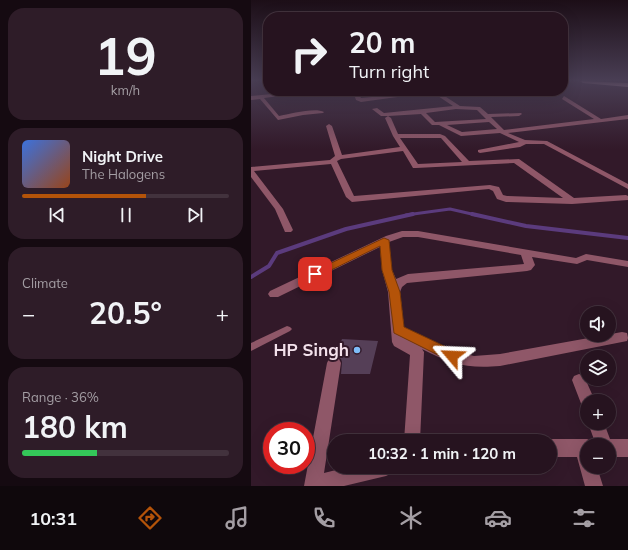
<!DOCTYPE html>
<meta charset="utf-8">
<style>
:root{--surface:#26131f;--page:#2e1c28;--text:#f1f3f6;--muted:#a49ea4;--line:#42323d;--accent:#b45309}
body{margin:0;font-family:Mulish,sans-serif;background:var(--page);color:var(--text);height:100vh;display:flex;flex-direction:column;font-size:15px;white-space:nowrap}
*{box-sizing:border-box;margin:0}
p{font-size:13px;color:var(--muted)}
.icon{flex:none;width:22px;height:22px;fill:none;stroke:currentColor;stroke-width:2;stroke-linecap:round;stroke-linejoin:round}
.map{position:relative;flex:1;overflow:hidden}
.side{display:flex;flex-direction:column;gap:8px;padding:8px;background:#150a11;width:251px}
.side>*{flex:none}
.top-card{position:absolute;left:12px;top:12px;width:305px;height:84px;border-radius:16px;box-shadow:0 4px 16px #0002,0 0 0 1px var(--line);background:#26131f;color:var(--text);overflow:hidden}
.fabs{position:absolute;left:329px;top:306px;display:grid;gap:8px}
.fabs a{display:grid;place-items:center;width:36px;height:36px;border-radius:50%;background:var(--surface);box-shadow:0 4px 16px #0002,0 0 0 1px var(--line);font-size:20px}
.speed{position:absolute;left:12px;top:422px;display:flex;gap:8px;font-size:20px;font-weight:700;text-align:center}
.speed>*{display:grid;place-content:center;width:52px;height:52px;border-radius:50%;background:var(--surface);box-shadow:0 4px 16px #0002,0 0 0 1px var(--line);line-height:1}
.speed .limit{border:6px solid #d22;background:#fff;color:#111}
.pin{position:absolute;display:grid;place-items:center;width:34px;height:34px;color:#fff;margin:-17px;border-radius:8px;box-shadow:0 2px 6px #0006}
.me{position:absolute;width:44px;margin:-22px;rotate:296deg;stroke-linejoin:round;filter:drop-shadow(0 0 3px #0008)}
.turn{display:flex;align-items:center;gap:14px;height:84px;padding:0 20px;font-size:18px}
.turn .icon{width:52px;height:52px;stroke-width:2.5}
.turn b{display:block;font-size:28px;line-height:34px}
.big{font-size:30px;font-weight:700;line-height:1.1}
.side .tile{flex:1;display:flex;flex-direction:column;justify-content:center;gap:6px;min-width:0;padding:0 14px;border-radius:16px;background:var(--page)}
.side .dial{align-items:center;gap:0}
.dial b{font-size:52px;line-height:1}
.song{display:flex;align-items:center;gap:12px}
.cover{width:48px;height:48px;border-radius:6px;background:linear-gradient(135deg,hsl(220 70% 55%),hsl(20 70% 35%))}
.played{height:4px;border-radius:2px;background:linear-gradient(90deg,var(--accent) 60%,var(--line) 60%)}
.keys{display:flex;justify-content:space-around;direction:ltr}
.heat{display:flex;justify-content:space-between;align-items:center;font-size:22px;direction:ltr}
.charge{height:6px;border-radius:3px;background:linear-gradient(90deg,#34c759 36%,var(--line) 0)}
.trip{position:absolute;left:76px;top:434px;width:230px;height:40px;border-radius:20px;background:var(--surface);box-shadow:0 4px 16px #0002,0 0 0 1px var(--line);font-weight:700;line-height:40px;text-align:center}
.tab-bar{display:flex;height:64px;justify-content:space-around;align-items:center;background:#0f080c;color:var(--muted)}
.tab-bar .icon{width:28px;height:28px}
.tab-bar .on{color:var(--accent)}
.tab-bar b{font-size:18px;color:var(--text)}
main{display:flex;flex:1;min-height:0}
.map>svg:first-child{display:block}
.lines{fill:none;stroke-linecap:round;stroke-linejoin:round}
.stream-far1{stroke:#5b3b7d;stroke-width:3}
.stream{stroke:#5b3b7d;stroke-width:4}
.building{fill:#553f57}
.lane{fill:#8f5768;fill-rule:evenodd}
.street{fill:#8f5768;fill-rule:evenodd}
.highway{fill:#f7becd;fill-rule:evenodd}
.route{fill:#b45309;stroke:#753606}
.poi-dot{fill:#7ebdf9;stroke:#321929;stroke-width:1.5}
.labels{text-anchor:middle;stroke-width:4;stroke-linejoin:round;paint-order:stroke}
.near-poi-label{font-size:17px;font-weight:bold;fill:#f3e1eb;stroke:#321929;text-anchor:end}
</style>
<main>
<section class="side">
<div class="tile dial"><b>19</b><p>km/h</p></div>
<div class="tile">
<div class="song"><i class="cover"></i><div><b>Night Drive</b><p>The Halogens</p></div></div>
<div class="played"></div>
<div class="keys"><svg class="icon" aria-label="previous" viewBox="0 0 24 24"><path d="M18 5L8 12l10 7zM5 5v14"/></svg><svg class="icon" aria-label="pause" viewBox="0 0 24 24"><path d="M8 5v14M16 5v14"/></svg><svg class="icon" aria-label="next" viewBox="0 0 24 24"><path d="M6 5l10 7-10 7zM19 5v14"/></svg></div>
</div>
<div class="tile"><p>Climate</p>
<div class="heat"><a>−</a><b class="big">20.5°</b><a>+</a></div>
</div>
<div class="tile"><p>Range · 36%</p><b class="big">180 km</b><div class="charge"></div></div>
</section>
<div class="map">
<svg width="377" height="486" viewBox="0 0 377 486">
<rect width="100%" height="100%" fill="#321929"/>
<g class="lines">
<path class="stream-far1" d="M155,215L199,209L225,215"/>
<path class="stream" d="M221,214L275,226L377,238
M0,277L18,266L26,253L95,229L162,214"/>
</g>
<path class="building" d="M91,339L127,341L119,374H90L91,362L90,359L85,356Z"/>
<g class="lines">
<path class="lane" d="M36,326L39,327L41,329L39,331L0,351V343Z"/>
<path class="street" d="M51,91H66L13,98L28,116C39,114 64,107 73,112L72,113L52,115L27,120L9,99L0,100V96Z
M102,91H106L110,98L166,93L168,94L110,102L105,100Z
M188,91H192V95L209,106L229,107L237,114L270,113L271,114L268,116L240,117L253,130L343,119L311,99L313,96L350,119L377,115V119L257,133L274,140L296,141L377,184V189L293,144H275L269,147L229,153L227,152V150L268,142L249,133L210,136L188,125H181L170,114L137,116L140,118L147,134H189L194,136L218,161L268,159L323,198L375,195L377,196V200L321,204L255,202L246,199L242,191L238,189L101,202L95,197L80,164L3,171L32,209L42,230L40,232H34L24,209L0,177V167L79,160L84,156L75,126L78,124L81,126L91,155L149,147L142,136L134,118L137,116H130L121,109L126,108L133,113L202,106L187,96ZM205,109L226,110L235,119L184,122L175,113ZM238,122L246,129L211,132L196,125ZM149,138H190L211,162L167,164ZM152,151L162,168H165L263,163L312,198L256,196L252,195L248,187L239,185L103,196L86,161L90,159Z
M151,231H167L325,258L335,254L377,261V267L336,260L326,264L281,257L284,265L280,270L276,271L156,283L151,287L149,292L153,327L203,351L223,356L249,354L371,332L376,333L377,338L376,341L371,342L249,366C216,369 200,364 171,349L173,352L169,441H153L159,355L143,346L141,342L137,292L131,270L129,247L27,297H19L17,294L19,291L135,236ZM152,237H167L270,255L273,264L157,274L145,279L141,270L138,242Z
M83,357L88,359L90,363L73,473L97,467H144L141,473L135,476L93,486H53L76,363L78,359Z
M328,374L333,376L344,401H336V408L331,406L321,380L323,376Z
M337,423H353L359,439H377V457H358V445H345Z
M299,439H336L342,442L343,445H336V467H346L352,486H334L326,457H299V441H295Z"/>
<path class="highway" d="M329,81L377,83V87L332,83Z"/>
</g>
<linearGradient id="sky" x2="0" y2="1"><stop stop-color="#1c0e17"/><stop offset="0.54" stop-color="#493e54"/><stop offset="1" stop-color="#493e54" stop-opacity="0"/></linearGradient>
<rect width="377" height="149" fill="url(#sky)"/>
<path class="route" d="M133,238L138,240L141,270L149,292L153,327L206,352L207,356L206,360L201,361L197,360L143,333L138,292L131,270L129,246L68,276H61L59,274L61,272Z"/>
<circle class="poi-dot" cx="106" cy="350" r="4"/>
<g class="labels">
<g class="near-poi-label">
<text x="98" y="356">HP Singh</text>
</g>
</g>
</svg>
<div class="fabs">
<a><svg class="icon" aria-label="sound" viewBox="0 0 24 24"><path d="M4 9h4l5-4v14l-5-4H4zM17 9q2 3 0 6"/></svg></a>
<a><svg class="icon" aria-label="layers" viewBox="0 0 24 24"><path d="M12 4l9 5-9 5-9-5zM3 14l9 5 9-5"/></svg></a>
<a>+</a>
<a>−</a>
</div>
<div class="speed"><div class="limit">30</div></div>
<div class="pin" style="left:64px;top:274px;background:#d93025"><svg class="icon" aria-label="arrive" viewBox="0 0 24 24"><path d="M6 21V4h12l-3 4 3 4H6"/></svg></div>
<svg class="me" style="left:201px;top:356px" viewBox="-20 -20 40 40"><path d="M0-17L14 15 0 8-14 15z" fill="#b45309" stroke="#fff" stroke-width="4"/></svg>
<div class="trip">10:32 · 1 min · 120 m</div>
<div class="top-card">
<div class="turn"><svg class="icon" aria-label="right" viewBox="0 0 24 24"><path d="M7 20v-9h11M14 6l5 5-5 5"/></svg><div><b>20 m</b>Turn right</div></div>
</div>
</div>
</main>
<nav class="tab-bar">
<b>10:31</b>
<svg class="icon on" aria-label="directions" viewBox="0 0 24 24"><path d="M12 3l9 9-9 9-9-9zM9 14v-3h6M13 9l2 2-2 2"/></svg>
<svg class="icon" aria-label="music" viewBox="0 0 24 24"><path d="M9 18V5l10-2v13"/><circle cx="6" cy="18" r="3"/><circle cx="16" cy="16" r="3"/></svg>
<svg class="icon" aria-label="phone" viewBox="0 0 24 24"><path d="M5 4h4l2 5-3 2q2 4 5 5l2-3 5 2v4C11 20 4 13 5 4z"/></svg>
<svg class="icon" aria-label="climate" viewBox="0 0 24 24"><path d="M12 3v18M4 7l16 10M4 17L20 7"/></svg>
<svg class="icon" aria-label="car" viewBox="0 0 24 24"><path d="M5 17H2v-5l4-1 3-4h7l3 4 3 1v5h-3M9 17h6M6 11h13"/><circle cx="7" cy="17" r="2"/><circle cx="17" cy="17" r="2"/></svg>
<svg class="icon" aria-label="filters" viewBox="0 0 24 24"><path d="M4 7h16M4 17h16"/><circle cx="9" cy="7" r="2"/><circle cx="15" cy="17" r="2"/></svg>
</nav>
